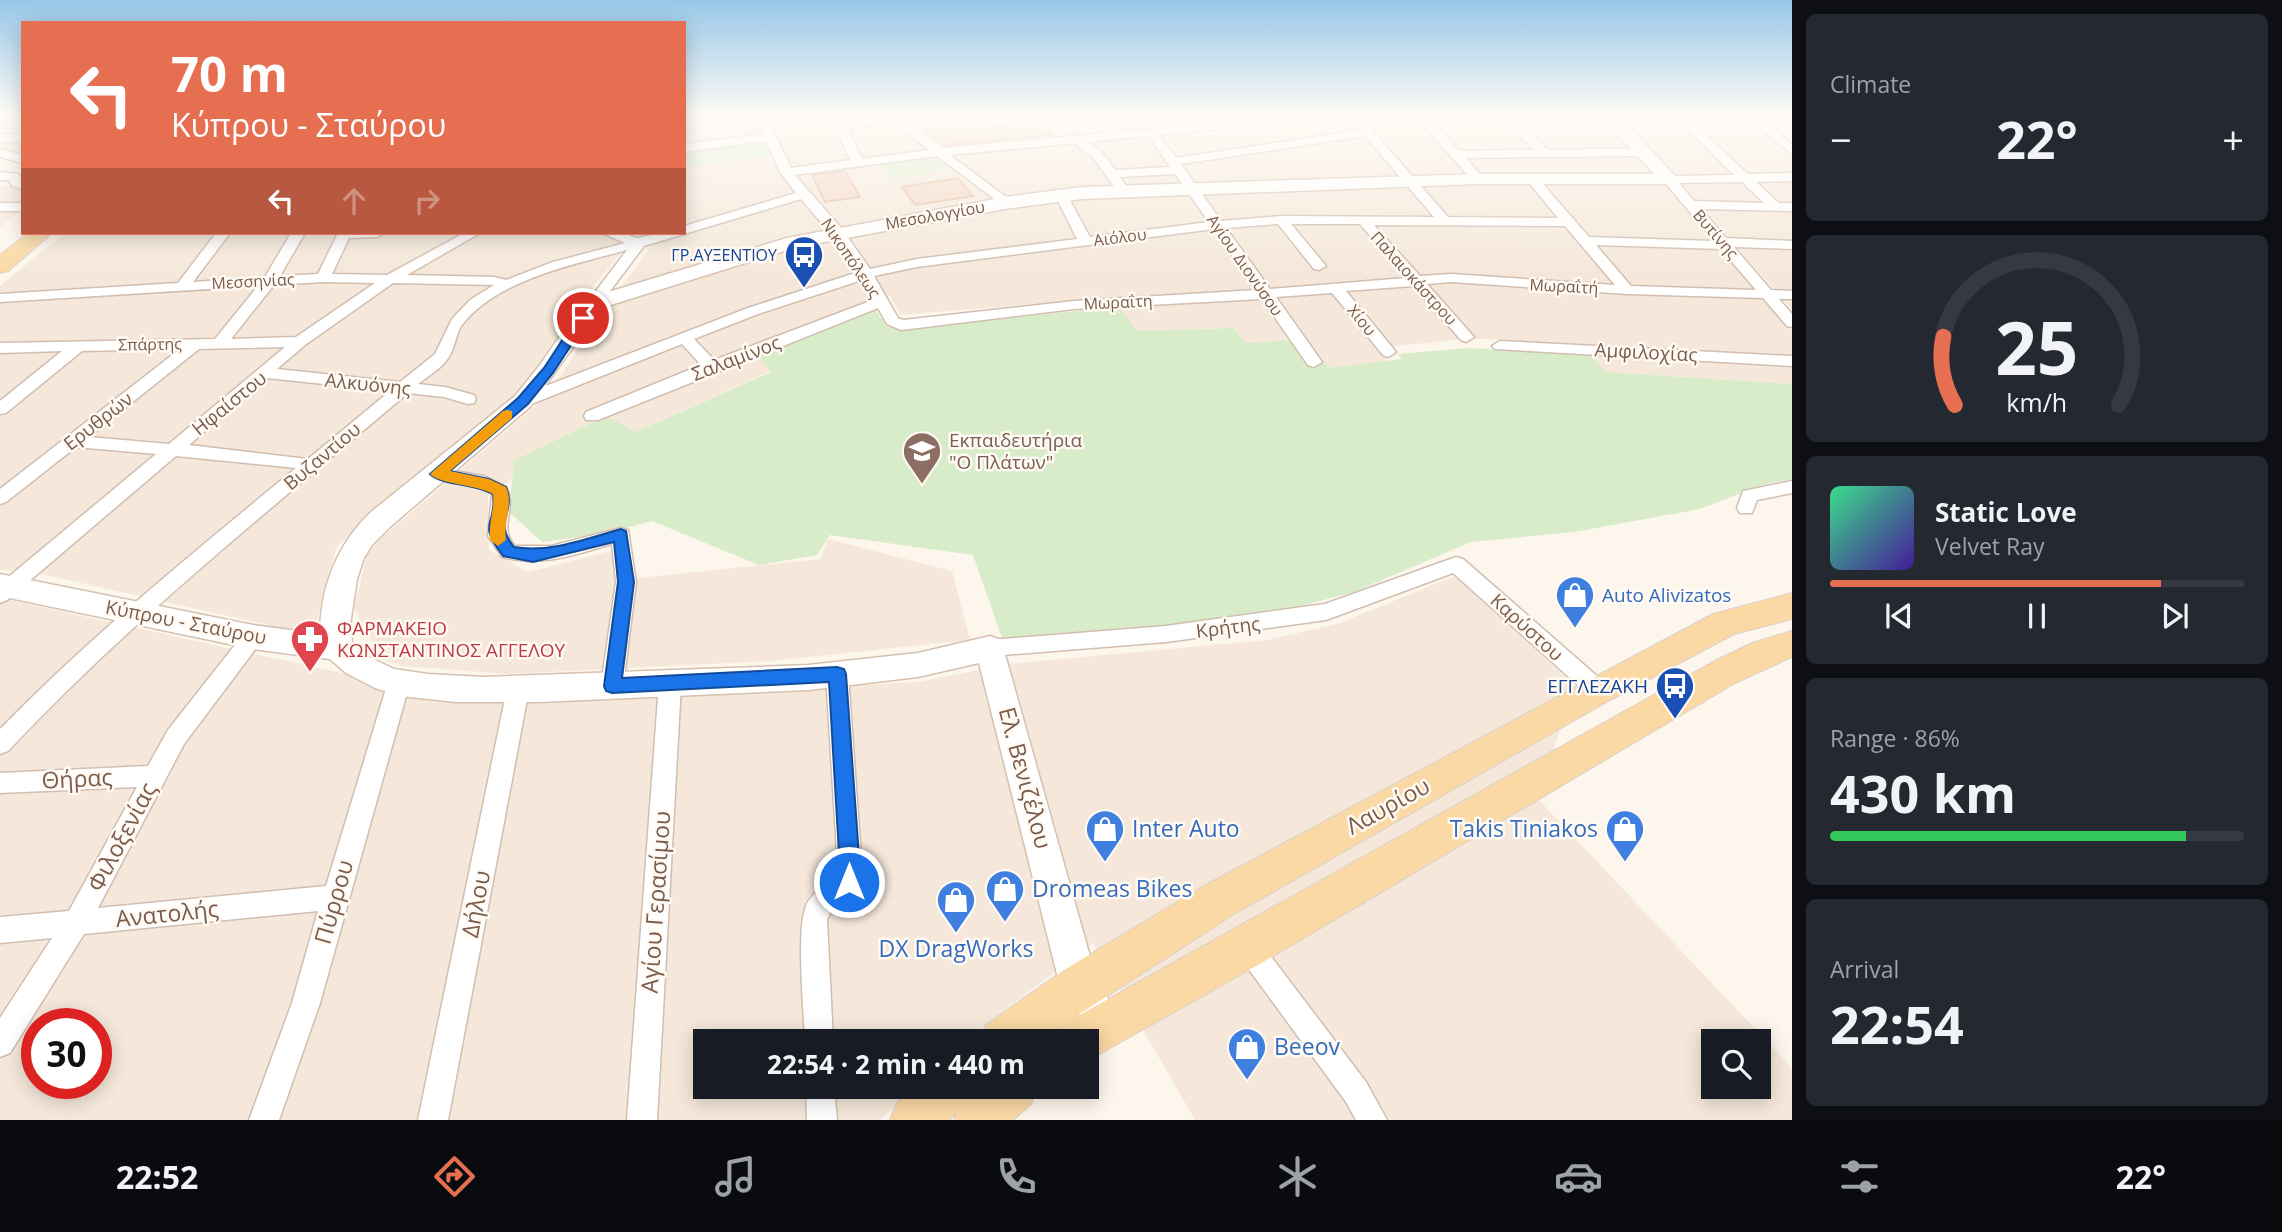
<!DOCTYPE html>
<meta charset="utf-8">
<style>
:root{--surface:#171b24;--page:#242831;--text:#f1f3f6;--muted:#9ea1a6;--line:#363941;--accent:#e76f51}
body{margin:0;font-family:"Open Sans",sans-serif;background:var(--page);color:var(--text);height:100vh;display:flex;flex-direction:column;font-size:26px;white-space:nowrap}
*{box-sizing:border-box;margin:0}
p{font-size:23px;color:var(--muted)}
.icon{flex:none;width:38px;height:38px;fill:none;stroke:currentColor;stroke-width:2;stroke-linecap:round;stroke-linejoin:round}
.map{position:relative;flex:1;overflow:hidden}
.details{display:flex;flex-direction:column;gap:14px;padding:14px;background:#0d0f14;width:490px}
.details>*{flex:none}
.hud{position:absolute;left:21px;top:21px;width:665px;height:214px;border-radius:0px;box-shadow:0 4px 18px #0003;background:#e76f51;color:#fff;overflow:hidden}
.fabs{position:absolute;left:1701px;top:1029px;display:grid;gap:14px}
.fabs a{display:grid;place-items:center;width:70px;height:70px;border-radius:0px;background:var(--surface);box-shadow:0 4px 18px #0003;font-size:35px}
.speed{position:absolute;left:21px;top:1008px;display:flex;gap:14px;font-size:35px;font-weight:700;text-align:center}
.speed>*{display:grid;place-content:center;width:91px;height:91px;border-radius:50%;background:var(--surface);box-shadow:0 4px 18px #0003;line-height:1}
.speed .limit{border:10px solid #d22;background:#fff;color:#111}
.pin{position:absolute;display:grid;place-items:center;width:60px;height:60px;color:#fff;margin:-30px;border:4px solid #fff;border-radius:50%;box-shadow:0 2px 7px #0007}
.me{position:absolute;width:77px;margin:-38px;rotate:0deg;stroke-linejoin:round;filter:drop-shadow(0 0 5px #0008)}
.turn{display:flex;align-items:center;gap:24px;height:147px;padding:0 35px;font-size:32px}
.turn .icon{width:91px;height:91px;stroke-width:2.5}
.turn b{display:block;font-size:49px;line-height:60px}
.lanes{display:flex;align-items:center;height:66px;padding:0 35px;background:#0003;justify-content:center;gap:35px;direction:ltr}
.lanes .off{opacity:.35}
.big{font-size:52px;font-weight:700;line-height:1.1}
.details .tile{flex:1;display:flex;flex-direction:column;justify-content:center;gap:10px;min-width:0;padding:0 24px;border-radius:10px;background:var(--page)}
.details .dial{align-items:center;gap:0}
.dial svg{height:182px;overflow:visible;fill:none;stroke:var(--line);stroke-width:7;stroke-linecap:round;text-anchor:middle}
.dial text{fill:var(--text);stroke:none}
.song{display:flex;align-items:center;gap:21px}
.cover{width:84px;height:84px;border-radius:10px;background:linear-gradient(135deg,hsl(150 70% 55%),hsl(260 70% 35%))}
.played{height:7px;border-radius:4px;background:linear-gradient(90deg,var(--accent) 80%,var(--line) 80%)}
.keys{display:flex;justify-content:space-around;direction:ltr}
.heat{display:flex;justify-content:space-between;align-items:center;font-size:38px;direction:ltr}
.charge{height:10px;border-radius:5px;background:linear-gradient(90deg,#34c759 86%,var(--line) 0)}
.trip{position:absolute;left:693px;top:1029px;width:406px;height:70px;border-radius:0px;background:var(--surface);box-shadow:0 4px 18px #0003;font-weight:700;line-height:70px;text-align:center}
.menu{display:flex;height:112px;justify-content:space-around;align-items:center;background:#090b0e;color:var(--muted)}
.menu .icon{width:49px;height:49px}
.menu .on{color:var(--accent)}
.menu b{font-size:32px;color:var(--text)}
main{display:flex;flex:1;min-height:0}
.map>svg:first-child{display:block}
.residential{fill:#f5e8da;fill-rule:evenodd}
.green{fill:#d8ecc9}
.building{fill:#f3d5c3;stroke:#e6bba3;stroke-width:2}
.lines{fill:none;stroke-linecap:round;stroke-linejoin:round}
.street-casing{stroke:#d1beb0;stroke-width:3}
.secondary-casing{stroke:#d6c0b0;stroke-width:3}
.primary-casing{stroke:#dad1cd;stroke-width:2}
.street{fill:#fff;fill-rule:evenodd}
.secondary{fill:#fff;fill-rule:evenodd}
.primary{fill:#fbd9a5;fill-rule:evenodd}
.route{fill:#1a73e8;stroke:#114b97;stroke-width:2}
.slow{fill:#f59e0b}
.labels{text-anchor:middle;stroke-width:5;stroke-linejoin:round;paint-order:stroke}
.far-street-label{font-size:16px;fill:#7a5c4d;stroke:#fffaf3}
.far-transit-label{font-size:16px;fill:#164399;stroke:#fffaf3;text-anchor:end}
.street-label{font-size:19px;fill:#7a5c4d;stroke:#fffaf3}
.education-label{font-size:19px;fill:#785e54;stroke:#fffaf3;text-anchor:start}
.shop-label{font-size:19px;fill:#366cbe;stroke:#fffaf3;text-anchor:start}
.health-label{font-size:19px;fill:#be3a42;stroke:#fffaf3;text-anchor:start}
.transit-label{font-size:19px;fill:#164399;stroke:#fffaf3;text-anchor:end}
.near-street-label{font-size:23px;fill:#7a5c4d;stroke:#fffaf3}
.near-shop-label{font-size:23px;fill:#366cbe;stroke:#fffaf3;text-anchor:start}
</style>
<main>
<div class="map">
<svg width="1792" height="1120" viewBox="0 0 1792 1120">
<rect width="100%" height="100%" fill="#fdf6ec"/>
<path class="residential" d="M0,116H23V157L0,152Z
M684,116H1600L1657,175L1792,331V384L1605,372L1585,345L1495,339H1464L1377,348L1387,361L1328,368L1307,339L1245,343L1232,328L1137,331L1121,313L1113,298L900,315L890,296L750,345L771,371L636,432L607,416L514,460L512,479L488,495L489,550L528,572L610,551L619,580L820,559L828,539L952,571L970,640L771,661L508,674L403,666L380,659L354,608L367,556L378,541L547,396L602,313L661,233H684V195L688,183L684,171Z
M1617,116H1792V310L1648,146Z
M0,186L23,187V209L0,227Z
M65,233H638L581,301L522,391L337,546L313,635L41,574L0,570V286Z
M1455,576L1574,685L1538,799L1792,1068V1120H1195L1093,943L964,1041H705V1087H916L880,1120H0V598L342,673L412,692L824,687L918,682L1008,664L1267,640L1337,624ZM37,1024H96V1083H37ZM1713,1041H1759V1087H1713Z"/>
<path class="green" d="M763,141L769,156L684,166V151Z
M932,157L946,164L942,171L891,179L881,164Z
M1104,308H1119L1137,331L1233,328L1246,343L1308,339L1328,368L1402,359L1398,354L1468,348L1592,355L1605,372L1792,384V479L1762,485L1700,509L1574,532L1471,542L1354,592L1255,618L1003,641L973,555L830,535L817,555L759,565L652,521L606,533L542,542L509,512L514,460L607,416L636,432L771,372L756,353L875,309L886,326L899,330Z"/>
<path class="building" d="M939,116H982L989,127L1041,123L1050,135L945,145L910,119Z
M845,171L860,197L825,202L812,175Z
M958,178L973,196L915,205L902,187Z"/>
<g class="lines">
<g class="street-casing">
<path id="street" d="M755,116H766L791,168L850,160L836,129L821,125L817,116H828L830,121L841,124L882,116H909L904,119L942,148L1106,133L1094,116H1105L1117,132L1206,124L1281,123L1287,126L1281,129L1206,130L1159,135L1176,158L1360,130L1349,116H1428L1459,151L1534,150L1500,116H1512L1548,150L1646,148L1652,152L1646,156L1466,158L1484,179L1478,183L1474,182L1417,119L1364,121L1448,217L1558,218L1526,179L1532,175L1536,176L1589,237L1714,241L1663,180L1669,176L1734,175L1674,116H1686L1748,174L1792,173V181L1756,182L1779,203H1792V211L1701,209L1726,238L1792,241V249L1734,247L1771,290L1792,291V299H1779L1792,314V327L1787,326L1763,298L1627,294L1451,282L1427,284L1474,337L1466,342L1461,340L1413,286L1346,291L1396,352L1388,357L1383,355L1332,293L1276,297L1322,362L1314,367L1308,365L1262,299L1074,309L901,330L887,324L878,308L598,420H586L584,416L586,412L701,365L682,344L529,405H517L515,401L517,397L748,308L858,272L832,235L801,199L644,246L598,307L593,308L586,304L627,250C575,264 496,280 462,325C456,334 455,346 450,355C444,367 428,376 418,384L445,387L474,395L476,399L474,403L468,404L444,397L408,393C271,509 131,620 8,751L0,754V729C92,635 194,552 296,468L176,456L7,600L0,603V584L156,454L76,447L6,502L0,504V489L180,349L82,351L6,413L0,414V401L62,351L0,353V343L215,339L258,286L0,302V294L178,283L216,233H230L193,282L265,277L291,233H305L280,276L318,274L338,233H384L377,237L349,238L332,274L387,275L464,233H480L407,275L494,277L506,280L553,262L625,243L602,233H622L637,238L662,233H684V226L796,193L780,172L766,141L684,152V144L763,134ZM893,121L929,150L862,159L848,129ZM1149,136L1170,167L1115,170L1100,150L1087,142ZM1365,136L1434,217L1281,216L1221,221L1181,164ZM1076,143L1082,151L1092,156L1120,195H1128L1130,192L1120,177L1175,174L1209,222L1090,237L1067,195L1061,191L1055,195L1077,239L917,259L870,269L842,229L795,175L937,156L1005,207L1011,203L1010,200L950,155ZM1742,182L1764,203L1694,201L1679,183ZM1278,224L1314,269L1319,270L1326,266L1291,224H1360L1406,278L1270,289L1226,228ZM1374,225L1565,226L1615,285L1451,274L1420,276ZM1214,229L1256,290L1074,301L903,320L898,318L874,276L917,267ZM1596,245L1721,249L1756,290L1631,286ZM862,280L873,300L714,360L694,339L758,314ZM323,282L375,283L296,337L231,339L274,285ZM393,283L494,285L470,300L452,319L435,354L400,382L277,369L305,345ZM285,347L169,444L89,437L199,349ZM267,378L390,391L308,459L189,445Z
M1745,116H1758L1792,144V154Z
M0,134L23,135V142H0Z
M0,149L23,155V163L0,157Z
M0,172L18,174L23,181V189L12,186L9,180H0Z
M0,203H23V211H0Z
M1500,341L1792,356V366L1495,349L1492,346Z
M437,468L484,476L506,487C518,508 497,527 515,546H551L621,528L628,530L636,582L623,686L620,692L612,695L604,692L601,686L616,582L612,544C576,554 540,568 502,557L488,536L492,494L479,487L431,478L428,474L431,470Z
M1792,481V493L1757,500L1752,513H1740L1737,508L1743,491Z
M1456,557L1463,559L1606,684L1609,690L1606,696L1598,699L1590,696L1453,573L1326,620L1166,642L990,656L983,654L980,648L983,642L990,640L1166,626L1325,604Z
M253,629L260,631L263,637L260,643L184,744L98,908L326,886L388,682L391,676L399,673L407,676L410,682L320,1003L279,1120H249L292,1003L318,911L84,934L10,1053L0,1057V1018L52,938L0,943V917L69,911L137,787L0,793V773L148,766L168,730L246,631Z
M837,665L845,668L848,674L862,871L852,895L831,911L827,920L833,1041H805C804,1011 796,931 806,906C812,889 833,886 838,871L826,674L829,668Z
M670,675L678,678L681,684L657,1120H627L659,684L662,678Z
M518,680L526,683L529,689L448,1120H418L507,689L510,683Z
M1248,934L1257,938L1366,1082L1387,1120H1356L1346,1102L1239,956L1235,947L1239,938Z
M806,1087H834L837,1120H807Z"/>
</g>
<g class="secondary-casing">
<path id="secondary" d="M1601,116H1619L1675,176L1678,180L1675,184H1478L1082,199L1005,209L797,247L601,308L531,406L391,526L372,545L364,558L357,579L350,625L352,642L367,656L394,669L428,674L484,677L808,665L918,653L990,636L1001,640L1089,953L1108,999L1102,1013L1088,1019L1074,1013L1060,986L979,663L918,677L808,690L540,702H456L401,696L375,688L346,673L330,659L253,649L0,596V574L253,625L320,634C320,587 338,543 371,512L515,396L540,365L585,299L787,238L1005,197L1082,187L1478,174H1654Z"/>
</g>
<g class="primary-casing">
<path id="primary" d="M28,233H52L8,271L0,273V255Z
M1792,593V619L1734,634L1610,700L1234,914L1067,1022L1711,663L1752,643L1792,631V657L1735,683L1263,962L1094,1057L1087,1060V1041H1055L1061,1026L1040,1041H979L986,1025L1064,970L1204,886L1713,614Z
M915,1087H973L970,1095L979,1087H1037L1031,1104L1013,1120H954L957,1112L949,1120H890L897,1103Z"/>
</g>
<use href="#street" class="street"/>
<use href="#secondary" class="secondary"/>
<use href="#primary" class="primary"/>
</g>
<linearGradient id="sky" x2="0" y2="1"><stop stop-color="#97c7e8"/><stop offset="0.42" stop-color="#fefbf6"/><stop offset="1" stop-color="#fefbf6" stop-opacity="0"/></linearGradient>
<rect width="1792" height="273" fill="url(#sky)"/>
<path class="route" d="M583,315L589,318L553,373L528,404L450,471L489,479L506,487C517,513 492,520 514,547C550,553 585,539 621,529L626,531L634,582L622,678L837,667L844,669L846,674L860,871L856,889L849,891L841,889L838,882L840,871L829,682L612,693L606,691L604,686L618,582L614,542L533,562L503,556C476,520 497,528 493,494C476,484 441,485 430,474L518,398L544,368L578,316Z"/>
<path class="slow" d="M507,410L512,411V418L450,471L489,479L506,487C514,505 503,520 506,540L498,546L490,540C488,523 495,510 493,494C476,484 441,485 430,474L503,411Z"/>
<defs>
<g id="bus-pin" transform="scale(2.0125)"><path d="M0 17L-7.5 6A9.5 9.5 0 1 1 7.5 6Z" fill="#1a4fb4" stroke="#fffaf3"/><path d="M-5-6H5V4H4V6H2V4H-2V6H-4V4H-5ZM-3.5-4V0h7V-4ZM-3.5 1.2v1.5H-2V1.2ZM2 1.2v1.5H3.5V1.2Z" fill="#fff"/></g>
<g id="school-pin" transform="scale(2.0125)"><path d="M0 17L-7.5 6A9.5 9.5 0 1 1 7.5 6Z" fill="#8d6e63" stroke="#fffaf3"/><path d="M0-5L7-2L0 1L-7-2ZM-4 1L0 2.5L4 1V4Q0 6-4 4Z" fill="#fff"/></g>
<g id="shop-pin" transform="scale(2.0125)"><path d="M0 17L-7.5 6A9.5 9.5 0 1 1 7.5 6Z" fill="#3f7fe0" stroke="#fffaf3"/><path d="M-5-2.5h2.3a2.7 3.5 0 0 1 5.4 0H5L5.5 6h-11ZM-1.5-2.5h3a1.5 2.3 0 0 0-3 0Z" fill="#fff"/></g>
<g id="pharmacy-pin" transform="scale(2.0125)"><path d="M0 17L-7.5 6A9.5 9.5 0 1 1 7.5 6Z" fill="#e0444e" stroke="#fffaf3"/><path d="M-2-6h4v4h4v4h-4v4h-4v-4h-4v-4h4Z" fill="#fff"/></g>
</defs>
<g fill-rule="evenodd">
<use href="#bus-pin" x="804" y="255"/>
<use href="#school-pin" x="922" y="451"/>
<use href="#shop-pin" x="1575" y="595"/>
<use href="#pharmacy-pin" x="310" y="639"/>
<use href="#bus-pin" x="1675" y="686"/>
<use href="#shop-pin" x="1105" y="829"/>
<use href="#shop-pin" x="1625" y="829"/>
<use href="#shop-pin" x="1005" y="889"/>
<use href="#shop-pin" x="956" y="900"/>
<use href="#shop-pin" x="1247" y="1047"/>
</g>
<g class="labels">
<g class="far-street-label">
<text transform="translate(935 215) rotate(-10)" y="6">Μεσολογγίου</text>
<text transform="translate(1716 234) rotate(49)" y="6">Βυτίνης</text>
<text transform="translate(1120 237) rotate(-7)" y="6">Αιόλου</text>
<text transform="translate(851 258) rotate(56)" y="6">Νικοπόλεως</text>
<text transform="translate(1245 265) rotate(55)" y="6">Αγίου Διονύσου</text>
<text transform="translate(1414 278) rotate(48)" y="6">Παλαιοκάστρου</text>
<text transform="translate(253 281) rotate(-3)" y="6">Μεσσηνίας</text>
<text transform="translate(1564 286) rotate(3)" y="6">Μωραΐτή</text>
<text transform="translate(1118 302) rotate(-3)" y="6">Μωραΐτη</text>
<text transform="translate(1362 320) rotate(51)" y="6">Χίου</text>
<text transform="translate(150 344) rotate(-1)" y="6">Σπάρτης</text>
</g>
<g class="far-transit-label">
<text x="777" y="261">ΓΡ.ΑΥΞΕΝΤΙΟΥ</text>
</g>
<g class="street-label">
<text transform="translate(1646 352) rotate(3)" y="7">Αμφιλοχίας</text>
<text transform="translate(736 358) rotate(-21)" y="7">Σαλαμίνος</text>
<text transform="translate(368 384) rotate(6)" y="7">Αλκυόνης</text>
<text transform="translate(229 403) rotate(-39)" y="7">Ηφαίστου</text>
<text transform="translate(98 421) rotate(-38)" y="7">Ερυθρών</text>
<text transform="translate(322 456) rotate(-40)" y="7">Βυζαντίου</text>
<text transform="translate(186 622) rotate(11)" y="7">Κύπρου - Σταύρου</text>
<text transform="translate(1228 627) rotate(-7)" y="7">Κρήτης</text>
<text transform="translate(1527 627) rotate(42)" y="7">Καρύστου</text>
</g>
<g class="education-label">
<text x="949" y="447">Εκπαιδευτήρια<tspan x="949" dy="22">"Ο Πλάτων"</tspan></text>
</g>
<g class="shop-label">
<text x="1602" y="602">Auto Alivizatos</text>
</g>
<g class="health-label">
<text x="337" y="635">ΦΑΡΜΑΚΕΙΟ<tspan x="337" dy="22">ΚΩΝΣΤΑΝΤΙΝΟΣ ΑΓΓΕΛΟΥ</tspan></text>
</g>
<g class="transit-label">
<text x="1648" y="693">ΕΓΓΛΕΖΑΚΗ</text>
</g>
<g class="near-street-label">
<text transform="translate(1025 778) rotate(75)" y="8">Ελ. Βενιζέλου</text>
<text transform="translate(77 779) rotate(-3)" y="8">Θήρας</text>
<text transform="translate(1388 806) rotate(-29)" y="8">Λαυρίου</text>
<text transform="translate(122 837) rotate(-62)" y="8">Φιλοξενίας</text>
<text transform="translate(334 902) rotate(-74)" y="8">Πύρρου</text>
<text transform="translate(656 902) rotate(-86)" y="8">Αγίου Γερασίμου</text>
<text transform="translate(476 904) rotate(-79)" y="8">Δήλου</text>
<text transform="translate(167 914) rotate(-6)" y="8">Ανατολής</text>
</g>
<g class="near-shop-label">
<text x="1132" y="837">Inter Auto</text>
<text x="1598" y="837" text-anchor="end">Takis Tiniakos</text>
<text x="1032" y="897">Dromeas Bikes</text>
<text x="956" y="957" text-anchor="middle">DX DragWorks</text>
<text x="1274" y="1055">Beeov</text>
</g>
</g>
</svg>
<div class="fabs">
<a><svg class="icon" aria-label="search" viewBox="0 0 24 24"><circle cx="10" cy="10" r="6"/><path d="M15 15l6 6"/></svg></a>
</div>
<div class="speed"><div class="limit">30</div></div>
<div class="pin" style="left:583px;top:318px;background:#d93025"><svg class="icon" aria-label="arrive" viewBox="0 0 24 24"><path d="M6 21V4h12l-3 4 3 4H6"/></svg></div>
<svg class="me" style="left:849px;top:882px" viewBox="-20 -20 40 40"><circle r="17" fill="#1a73e8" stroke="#fff" stroke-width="3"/><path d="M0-11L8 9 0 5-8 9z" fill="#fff"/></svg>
<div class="trip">22:54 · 2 min · 440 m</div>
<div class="hud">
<div class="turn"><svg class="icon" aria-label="left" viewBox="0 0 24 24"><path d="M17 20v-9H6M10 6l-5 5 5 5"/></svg><div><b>70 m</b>Κύπρου - Σταύρου</div></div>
<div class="lanes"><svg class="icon" aria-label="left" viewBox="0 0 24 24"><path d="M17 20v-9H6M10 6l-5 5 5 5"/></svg><svg class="icon off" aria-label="ahead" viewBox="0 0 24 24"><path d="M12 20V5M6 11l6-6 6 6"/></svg><svg class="icon off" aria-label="right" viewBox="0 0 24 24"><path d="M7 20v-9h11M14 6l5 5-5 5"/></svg></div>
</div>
</div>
<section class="details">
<div class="tile"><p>Climate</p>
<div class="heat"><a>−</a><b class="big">22°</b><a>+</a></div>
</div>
<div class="tile dial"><svg viewBox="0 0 100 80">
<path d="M14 69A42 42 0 1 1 86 69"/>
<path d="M14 69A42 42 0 0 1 9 39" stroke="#e76f51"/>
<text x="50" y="56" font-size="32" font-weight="700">25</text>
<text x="50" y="72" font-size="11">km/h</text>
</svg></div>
<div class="tile">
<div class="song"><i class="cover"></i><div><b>Static Love</b><p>Velvet Ray</p></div></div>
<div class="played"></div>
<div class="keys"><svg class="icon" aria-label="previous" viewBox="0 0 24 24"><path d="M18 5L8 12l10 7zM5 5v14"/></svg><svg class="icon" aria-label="pause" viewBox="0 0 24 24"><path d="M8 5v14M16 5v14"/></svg><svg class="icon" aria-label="next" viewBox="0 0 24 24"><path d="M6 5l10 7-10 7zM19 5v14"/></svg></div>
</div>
<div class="tile"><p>Range · 86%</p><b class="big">430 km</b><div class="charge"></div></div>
<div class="tile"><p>Arrival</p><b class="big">22:54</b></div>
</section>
</main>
<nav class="menu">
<b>22:52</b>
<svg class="icon on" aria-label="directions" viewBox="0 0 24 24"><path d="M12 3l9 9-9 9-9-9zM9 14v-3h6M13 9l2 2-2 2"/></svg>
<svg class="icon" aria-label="music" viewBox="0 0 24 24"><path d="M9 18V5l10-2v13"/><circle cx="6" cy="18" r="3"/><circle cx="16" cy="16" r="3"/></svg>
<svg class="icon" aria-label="phone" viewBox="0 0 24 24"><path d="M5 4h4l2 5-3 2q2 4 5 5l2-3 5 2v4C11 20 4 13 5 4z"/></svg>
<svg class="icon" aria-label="climate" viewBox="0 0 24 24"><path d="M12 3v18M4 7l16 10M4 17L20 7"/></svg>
<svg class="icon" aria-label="car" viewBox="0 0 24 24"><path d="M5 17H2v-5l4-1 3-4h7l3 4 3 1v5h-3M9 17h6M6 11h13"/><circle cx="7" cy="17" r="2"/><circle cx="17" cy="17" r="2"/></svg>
<svg class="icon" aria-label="filters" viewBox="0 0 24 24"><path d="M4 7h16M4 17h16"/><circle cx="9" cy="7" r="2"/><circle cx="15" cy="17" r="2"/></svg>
<b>22°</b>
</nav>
